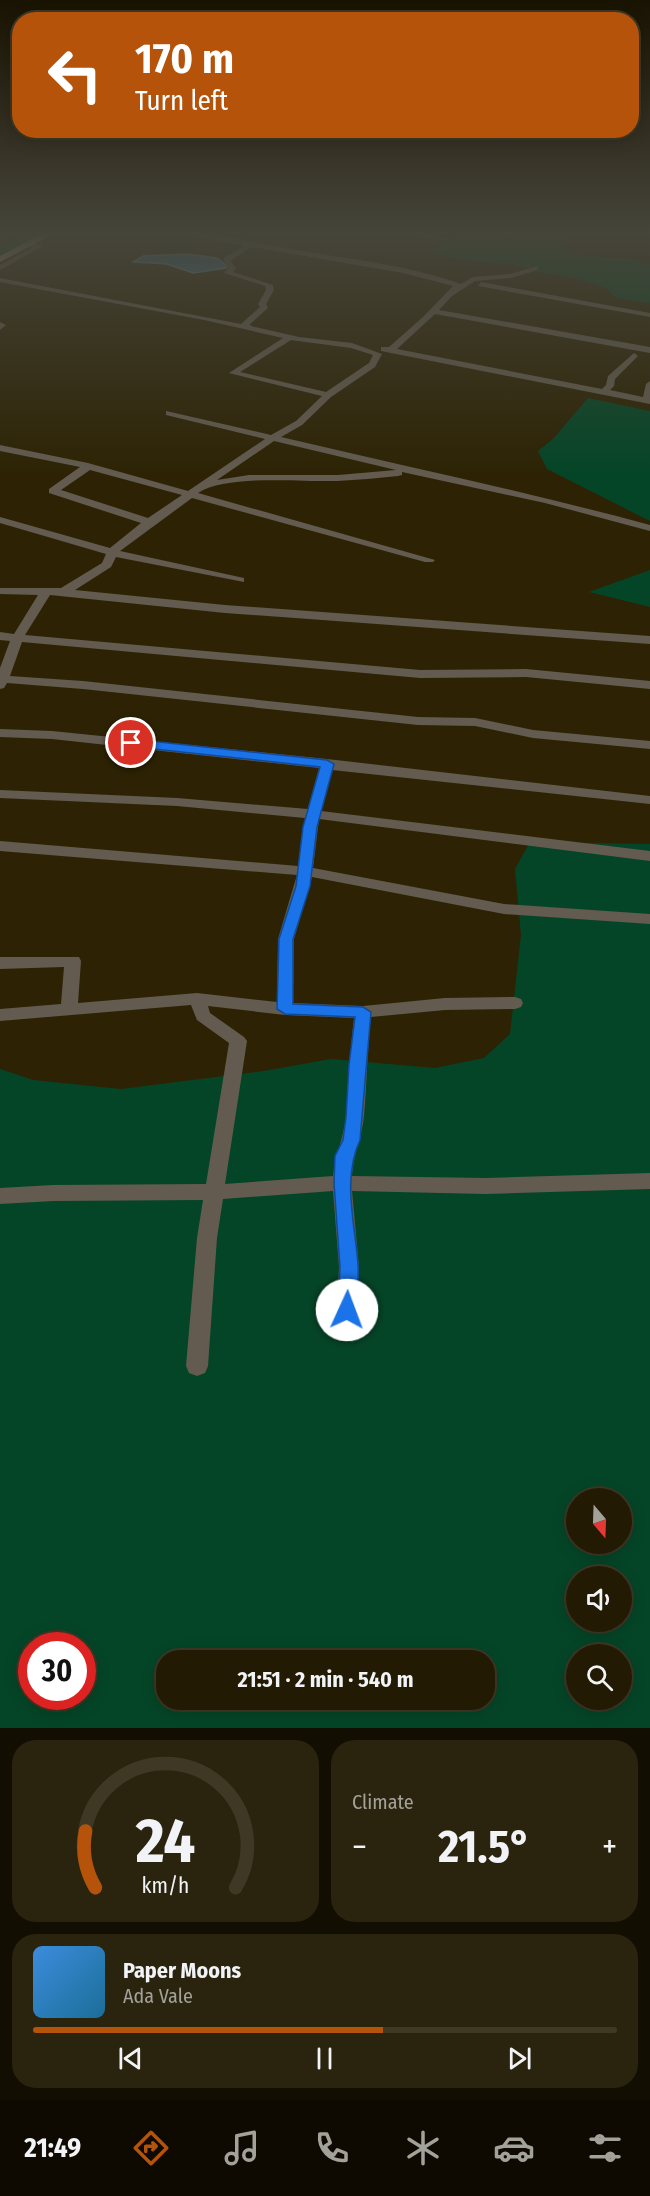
<!DOCTYPE html>
<meta charset="utf-8">
<style>
:root{--surface:#221a03;--page:#2a230d;--text:#f1f3f6;--muted:#a2a19a;--line:#3f3825;--accent:#b45309}
body{margin:0;font-family:"Fira Sans Condensed",sans-serif;background:var(--page);color:var(--text);height:100vh;display:flex;flex-direction:column;font-size:22px;white-space:nowrap}
*{box-sizing:border-box;margin:0}
p{font-size:20px;color:var(--muted)}
.icon{flex:none;width:33px;height:33px;fill:none;stroke:currentColor;stroke-width:2;stroke-linecap:round;stroke-linejoin:round}
.map{position:relative;height:1728px;overflow:hidden}
.side{display:flex;flex-direction:column;gap:12px;padding:12px;background:#130e02;flex:1}
.side>*{flex:none}
.hud{position:absolute;left:12px;top:12px;width:627px;height:126px;border-radius:24px;box-shadow:0 3px 15px #0003,0 0 0 2px var(--line);background:#b45309;color:#fff;overflow:hidden}
.needle{width:39px;rotate:161deg}
.fabs{position:absolute;left:566px;top:1488px;display:grid;gap:12px}
.fabs a{display:grid;place-items:center;width:66px;height:66px;border-radius:50%;background:var(--surface);box-shadow:0 3px 15px #0003,0 0 0 2px var(--line);font-size:30px}
.speed{position:absolute;left:18px;top:1632px;display:flex;gap:12px;font-size:30px;font-weight:700;text-align:center}
.speed>*{display:grid;place-content:center;width:78px;height:78px;border-radius:50%;background:var(--surface);box-shadow:0 3px 15px #0003,0 0 0 2px var(--line);line-height:1}
.speed .limit{border:9px solid #d22;background:#fff;color:#111}
.pin{position:absolute;display:grid;place-items:center;width:51px;height:51px;color:#fff;margin:-26px;border:3px solid #fff;border-radius:50%;box-shadow:0 2px 6px #0007}
.me{position:absolute;width:66px;margin:-33px;rotate:2deg;stroke-linejoin:round;filter:drop-shadow(0 0 4px #0008)}
.turn{display:flex;align-items:center;gap:21px;height:126px;padding:0 24px;font-size:27px}
.turn .icon{width:78px;height:78px;stroke-width:2.5}
.turn b{display:block;font-size:42px;line-height:51px}
.big{font-size:45px;font-weight:700;line-height:1.1}
.side .widget{flex:1;display:flex;flex-direction:column;justify-content:center;gap:9px;min-width:0;padding:0 21px;border-radius:24px;background:var(--page)}
.side .dial{align-items:center;gap:0}
.dial svg{height:156px;overflow:visible;fill:none;stroke:var(--line);stroke-width:7;stroke-linecap:round;text-anchor:middle}
.dial text{fill:var(--text);stroke:none}
.song{display:flex;align-items:center;gap:18px}
.cover{width:72px;height:72px;border-radius:9px;background:linear-gradient(135deg,hsl(210 70% 55%),hsl(200 70% 35%))}
.played{height:6px;border-radius:3px;background:linear-gradient(90deg,var(--accent) 60%,var(--line) 60%)}
.keys{display:flex;justify-content:space-around;direction:ltr}
.heat{display:flex;justify-content:space-between;align-items:center;font-size:33px;direction:ltr}
.side .tiles{flex:1;display:grid;gap:12px;grid-template-columns:1fr 1fr}
.widget:last-child{grid-column:span 2}
.trip{position:absolute;left:156px;top:1650px;width:339px;height:60px;border-radius:24px;background:var(--surface);box-shadow:0 3px 15px #0003,0 0 0 2px var(--line);font-weight:700;line-height:60px;text-align:center}
.dock{display:flex;height:96px;justify-content:space-around;align-items:center;background:#0e0a01;color:var(--muted)}
.dock .icon{width:42px;height:42px}
.dock .current{color:var(--accent)}
.dock b{font-size:27px;color:var(--text)}
.map>svg:first-child{display:block}
.green{fill:#054527;fill-rule:evenodd}
.water{fill:#397ba9;stroke:#6895b0;stroke-width:1.5}
.lines{fill:none;stroke-linecap:round;stroke-linejoin:round}
.minor{fill:#635b4f;fill-rule:evenodd}
.highway{fill:#bca688;fill-rule:evenodd}
.route{fill:#1a73e8;stroke:#114b97;stroke-width:1.5}
</style>
<div class="map">
<svg width="650" height="1728" viewBox="0 0 650 1728">
<rect width="100%" height="100%" fill="#2d2304"/>
<path class="green" d="M23,233H55L0,262V244Z
M461,233H574L566,235L562,248L584,256L628,258L650,263V303L616,298L606,288L574,278L538,272L516,265L470,261L429,253Z
M588,398L650,411V521L547,469L538,451L553,439Z
M650,570V607L589,592Z
M530,842L650,844V1728H0V1069L33,1080L121,1089L264,1071L331,1059L435,1068L484,1058L510,1034L521,935L515,869ZM576,1498H621V1544H576ZM576,1576H621V1622H576ZM32,1646H82V1696H32ZM576,1654H621V1700H576ZM166,1660H484V1700H166Z"/>
<path class="water" d="M188,254L217,258L226,265V268L193,273L167,264L133,262L143,256Z"/>
<g class="lines">
<path class="minor" d="M5,233H14L0,240V235Z
M180,233C221,233 262,245 303,251C355,260 411,266 461,284L473,277L510,274L538,266V270L511,278L475,281L452,296L439,310L650,347V353L435,314L397,349L602,389L606,385L608,376L634,353L638,356L615,379L614,386L610,390L643,397L646,384L650,381V404L381,351V347H389L423,317L453,286L403,273L252,247L230,261L236,268L233,272L273,285L274,290L266,304L268,308L250,324L251,326L299,337L352,343L382,354L375,367L331,397L302,425L281,437C404,466 528,492 650,525V531L545,503L402,472V475L398,476C378,478 357,480 337,481C302,482 227,474 198,493L435,560L433,562H425L192,498L120,551L244,578V582L116,557L111,567L75,590L225,605L650,636V644L225,613L50,595L25,635L420,670L526,669L650,681V689L526,677L420,678L22,642L10,676L83,681L418,717L475,718L533,730L650,741V749L533,738L475,726L418,725L83,689L7,683L4,688L0,689V668L10,641L0,640V632L14,634L38,595L0,594V588H61L102,563L106,554L0,523V517L110,548L141,523L49,493V489L80,467L0,451V445L88,463L188,491L265,439L166,415V411L271,435L296,421L322,396L229,373L283,338L204,320L0,282V278L241,324L260,307L258,304L266,290L265,286L224,273L228,268L223,258L244,246ZM291,340L351,348L373,355L369,363L326,392L240,372ZM274,441L396,470L338,475H249L217,480ZM90,470L182,495L148,518L61,490Z
M403,233H421L449,239L445,241Z
M27,242L43,246L0,270V265L33,247L27,246Z
M481,282L650,313V317L478,286Z
M0,322L6,325L0,330Z
M0,729L52,731L327,759L650,796V804L332,770L321,811L650,851V861L319,819L313,868L504,904L650,914V924L504,914L312,877L294,939L293,1003L363,1006L445,998L515,997L521,999L523,1003L521,1007L515,1009L445,1010L371,1017C367,1050 367,1083 364,1116C362,1137 353,1155 352,1176L486,1178L650,1173V1189L486,1194L352,1191L359,1267L357,1310L354,1316L347,1319L340,1316L337,1310L339,1267L333,1191L223,1199L217,1238L208,1366L205,1373L197,1376L189,1373L186,1366L197,1238L203,1200L53,1201L0,1204V1188L53,1185L206,1184L229,1043L197,1020L191,1005L0,1021V1009L61,1004L64,967L0,969V957H79L81,961L78,1003L197,993L277,1002L278,939L297,875L0,851V841L298,866L305,818L177,806L0,798V790L177,798L308,809L319,768L52,739L0,737ZM208,1006L285,1015L354,1018C350,1051 349,1084 346,1116C344,1137 335,1155 333,1176L225,1184L247,1041L244,1037L210,1013Z"/>
<path class="highway" d="M44,233H55L0,262V256Z"/>
</g>
<linearGradient id="sky" x2="0" y2="1"><stop stop-color="#191302"/><stop offset="0.49" stop-color="#46453a"/><stop offset="1" stop-color="#46453a" stop-opacity="0"/></linearGradient>
<rect width="650" height="475" fill="url(#sky)"/>
<path class="route" d="M131,739L327,760L334,764L317,827L310,886L293,939V1004L363,1007L371,1012L360,1140C342,1178 355,1224 358,1264C359,1279 357,1295 357,1310L354,1316L347,1318L341,1316L338,1310L340,1267L334,1183L335,1156L343,1140L346,1117L349,1065L355,1017L285,1014L277,1009L279,939L296,886L303,827L320,767L126,746V740Z"/>
</svg>
<div class="fabs">
<a><svg class="needle" viewBox="-14 -14 28 28"><path d="M0-13l5 13h-10z" fill="#e53935"/><path d="M0 13l5-13h-10z" fill="#a2a19a"/></svg></a>
<a><svg class="icon" aria-label="sound" viewBox="0 0 24 24"><path d="M4 9h4l5-4v14l-5-4H4zM17 9q2 3 0 6"/></svg></a>
<a><svg class="icon" aria-label="search" viewBox="0 0 24 24"><circle cx="10" cy="10" r="6"/><path d="M15 15l6 6"/></svg></a>
</div>
<div class="speed"><div class="limit">30</div></div>
<div class="pin" style="left:131px;top:743px;background:#d93025"><svg class="icon" aria-label="arrive" viewBox="0 0 24 24"><path d="M6 21V4h12l-3 4 3 4H6"/></svg></div>
<svg class="me" style="left:347px;top:1310px" viewBox="-20 -20 40 40"><circle r="19" fill="#fff"/><path d="M0-13L10 11 0 6-10 11z" fill="#1a73e8"/></svg>
<div class="trip">21:51 · 2 min · 540 m</div>
<div class="hud">
<div class="turn"><svg class="icon" aria-label="left" viewBox="0 0 24 24"><path d="M17 20v-9H6M10 6l-5 5 5 5"/></svg><div><b>170 m</b>Turn left</div></div>
</div>
</div>
<section class="side">
<div class="tiles">
<div class="widget dial"><svg viewBox="0 0 100 80">
<path d="M14 69A42 42 0 1 1 86 69"/>
<path d="M14 69A42 42 0 0 1 9 40" stroke="#b45309"/>
<text x="50" y="56" font-size="32" font-weight="700">24</text>
<text x="50" y="72" font-size="11">km/h</text>
</svg></div>
<div class="widget"><p>Climate</p>
<div class="heat"><a>−</a><b class="big">21.5°</b><a>+</a></div>
</div>
<div class="widget">
<div class="song"><i class="cover"></i><div><b>Paper Moons</b><p>Ada Vale</p></div></div>
<div class="played"></div>
<div class="keys"><svg class="icon" aria-label="previous" viewBox="0 0 24 24"><path d="M18 5L8 12l10 7zM5 5v14"/></svg><svg class="icon" aria-label="pause" viewBox="0 0 24 24"><path d="M8 5v14M16 5v14"/></svg><svg class="icon" aria-label="next" viewBox="0 0 24 24"><path d="M6 5l10 7-10 7zM19 5v14"/></svg></div>
</div>
</div>
</section>
<nav class="dock">
<b>21:49</b>
<svg class="icon current" aria-label="directions" viewBox="0 0 24 24"><path d="M12 3l9 9-9 9-9-9zM9 14v-3h6M13 9l2 2-2 2"/></svg>
<svg class="icon" aria-label="music" viewBox="0 0 24 24"><path d="M9 18V5l10-2v13"/><circle cx="6" cy="18" r="3"/><circle cx="16" cy="16" r="3"/></svg>
<svg class="icon" aria-label="phone" viewBox="0 0 24 24"><path d="M5 4h4l2 5-3 2q2 4 5 5l2-3 5 2v4C11 20 4 13 5 4z"/></svg>
<svg class="icon" aria-label="climate" viewBox="0 0 24 24"><path d="M12 3v18M4 7l16 10M4 17L20 7"/></svg>
<svg class="icon" aria-label="car" viewBox="0 0 24 24"><path d="M5 17H2v-5l4-1 3-4h7l3 4 3 1v5h-3M9 17h6M6 11h13"/><circle cx="7" cy="17" r="2"/><circle cx="17" cy="17" r="2"/></svg>
<svg class="icon" aria-label="filters" viewBox="0 0 24 24"><path d="M4 7h16M4 17h16"/><circle cx="9" cy="7" r="2"/><circle cx="15" cy="17" r="2"/></svg>
</nav>
